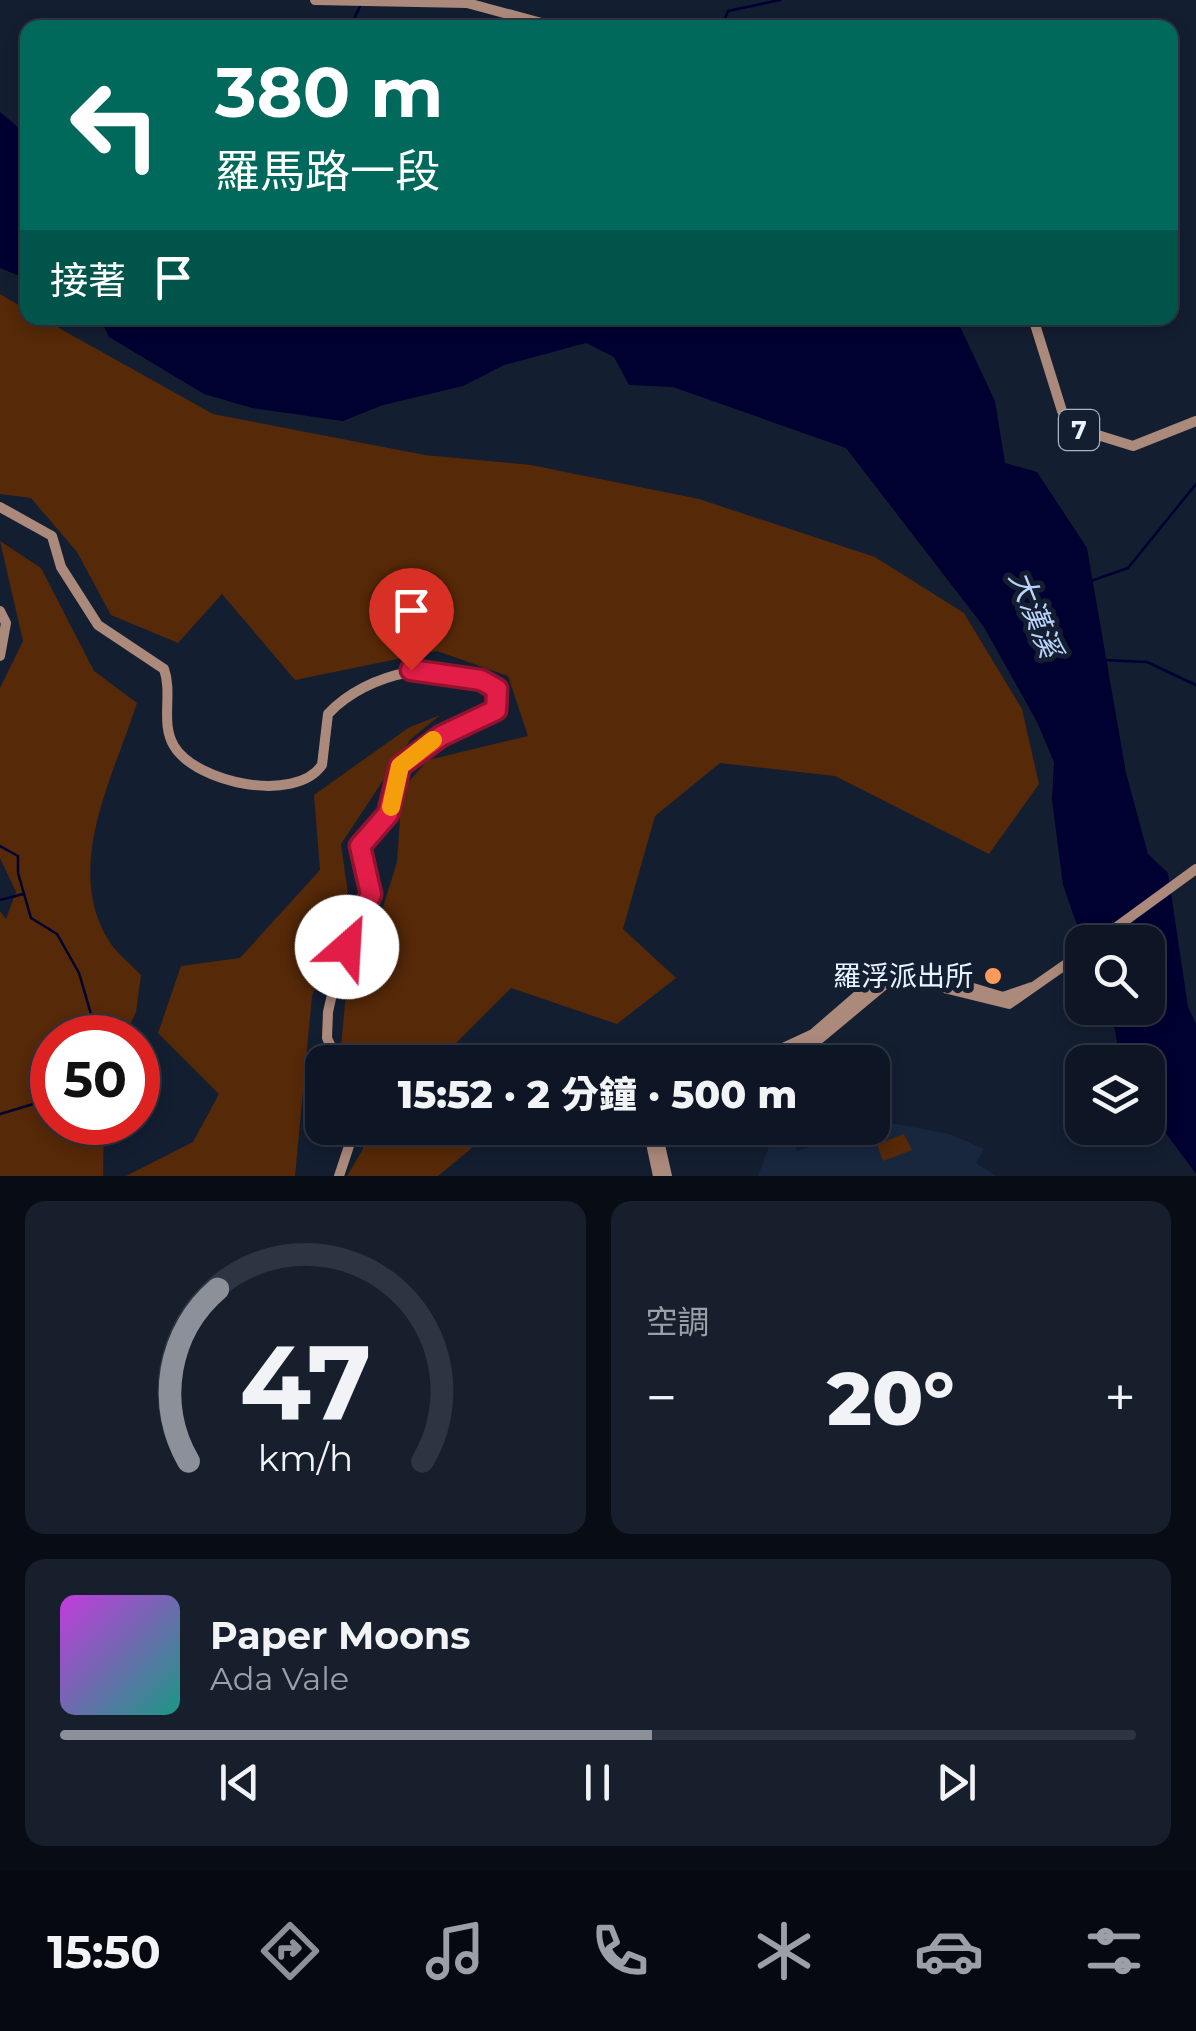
<!DOCTYPE html>
<html lang="zh-TW">
<meta charset="utf-8">
<style>
:root{--surface:#0e1625;--page:#171f2d;--text:#f1f3f6;--muted:#9b9fa7;--line:#2e3542;--accent:#8c9099}
body{margin:0;font-family:Montserrat,"Noto Sans TC",sans-serif;background:var(--page);color:var(--text);height:100vh;display:flex;flex-direction:column;font-size:38px;white-space:nowrap}
*{box-sizing:border-box;margin:0}
p{font-size:32px;color:var(--muted)}
.icon{flex:none;width:55px;height:55px;fill:none;stroke:currentColor;stroke-width:2;stroke-linecap:round;stroke-linejoin:round}
.map{position:relative;height:1176px;overflow:hidden}
.drawer{display:flex;flex-direction:column;gap:25px;padding:25px;background:#080c14;flex:1}
.drawer>*{flex:none}
.guide{position:absolute;left:20px;top:20px;width:1158px;height:305px;border-radius:20px;box-shadow:0 5px 15px #0003,0 0 0 2px var(--line);background:#00695c;color:#fff;overflow:hidden}
.controls{position:absolute;left:1065px;top:925px;display:grid;gap:20px}
.controls a{display:grid;place-items:center;width:100px;height:100px;border-radius:20px;background:var(--surface);box-shadow:0 5px 15px #0003,0 0 0 2px var(--line);font-size:50px}
.speed{position:absolute;left:30px;top:1015px;display:flex;gap:20px;font-size:50px;font-weight:700;text-align:center}
.speed>*{display:grid;place-content:center;width:130px;height:130px;border-radius:50%;background:var(--surface);box-shadow:0 5px 15px #0003,0 0 0 2px var(--line);line-height:1}
.speed .limit{border:15px solid #d22;background:#fff;color:#111}
.pin{position:absolute;display:grid;place-items:center;width:85px;height:85px;color:#fff;margin:-102px -42px;border-radius:50% 50% 50% 0;rotate:-45deg;box-shadow:0 0 10px #0007}
.pin .icon{rotate:45deg}
.me{position:absolute;width:110px;margin:-55px;rotate:26deg;stroke-linejoin:round;filter:drop-shadow(0 0 8px #0008)}
.turn{display:flex;align-items:center;gap:35px;height:210px;padding:0 30px;font-size:45px}
.turn .icon{width:130px;height:130px;stroke-width:2.5}
.turn b{display:block;font-size:70px;line-height:85px}
.then{display:flex;align-items:center;height:95px;padding:0 30px;background:#0003;gap:20px;font-size:38px}
.big{font-size:75px;font-weight:800;line-height:1.1}
.drawer .tile{flex:1;display:flex;flex-direction:column;justify-content:center;gap:15px;min-width:0;padding:0 35px;border-radius:20px;background:var(--page)}
.drawer .dial{align-items:center;gap:0}
.dial svg{height:260px;overflow:visible;fill:none;stroke:var(--line);stroke-width:7;stroke-linecap:round;text-anchor:middle}
.dial text{fill:var(--text);stroke:none}
.song{display:flex;align-items:center;gap:30px}
.cover{width:120px;height:120px;border-radius:15px;background:linear-gradient(135deg,hsl(290 70% 55%),hsl(170 70% 35%))}
.played{height:10px;border-radius:5px;background:linear-gradient(90deg,var(--accent) 55%,var(--line) 55%)}
.keys{display:flex;justify-content:space-around;direction:ltr}
.heat{display:flex;justify-content:space-between;align-items:center;font-size:55px;direction:ltr}
.drawer .tiles{flex:1;display:grid;gap:25px;grid-template-columns:1fr 1fr}
.tile:last-child{grid-column:span 2}
.trip{position:absolute;left:305px;top:1045px;width:585px;height:100px;border-radius:20px;background:var(--surface);box-shadow:0 5px 15px #0003,0 0 0 2px var(--line);font-weight:800;line-height:100px;text-align:center}
.tabs{display:flex;height:160px;justify-content:space-around;align-items:center;background:#06090f;color:var(--muted)}
.tabs .icon{width:70px;height:70px}
.tabs .selected{color:var(--accent)}
.tabs b{font-size:45px;color:var(--text)}
.map>svg:first-child{display:block}
.built{fill:#18263e}
.green{fill:#562908}
.water{fill:#000131}
.lines{fill:none;stroke-linecap:round;stroke-linejoin:round}
.stream{stroke:#000131;stroke-width:2.5}
.major{stroke:#ab897b;stroke-width:10}
.route-casing{stroke:#92132f;stroke-width:25}
.route{stroke:#e11d48;stroke-width:18}
.slow{stroke:#f59e0b;stroke-width:18}
.poi-dot{fill:#ff9b5a;stroke:#131e31;stroke-width:4}
.labels{text-anchor:middle;stroke-width:10;stroke-linejoin:round;paint-order:stroke}
.shield{fill:#131e31;stroke:#aab2c1;stroke-width:2.5}
.shield-label{font-size:25px;font-weight:bold;fill:#eaf1ff}
.poi-label{font-size:28px;fill:#eaf1ff;stroke:#131e31;text-anchor:end}
.water-label{font-size:30px;font-style:italic;fill:#bbd2fa;stroke:#131e31}
</style>
<div class="map">
<svg width="1196" height="1176" viewBox="0 0 1196 1176">
<rect width="100%" height="100%" fill="#131e31"/>
<path class="built" d="M880,1121L950,1134L984,1149L976,1163L996,1176H758L776,1128H788L797,1151L850,1133L849,1128H872Z"/>
<path class="green" d="M0,294L27,310L28,318H41L213,414L425,455L531,465L699,499L875,557L964,613L1022,709L1039,784L989,854L835,776L720,763L655,816L623,929L676,978L617,1024L511,988L454,1045L453,1062H351L341,1046L347,983L383,907L397,862L402,789L428,760L528,736L508,676L437,651L295,680L222,594L178,643L111,615L77,552L31,498L0,494Z
M0,541L41,568L94,671L137,703C113,778 63,867 109,941C117,954 131,964 141,975L136,1012L124,1037L52,1038V1122L104,1123L103,1176H0V911L6,919L16,892L0,858V688L23,641Z
M440,715L410,740L341,844L349,901L312,996L295,1176H126L193,1142L219,1094L158,1033L181,966L240,958L320,870L314,795L408,728Z
M363,1128H496L438,1176H347L363,1149Z
M904,1134L912,1150L883,1161L877,1144Z"/>
<path class="water" d="M0,112L27,135V279L0,268Z
M84,318H956L995,401L1005,463L1037,472L1087,548L1126,773L1148,854L1168,873L1188,1007L1196,1024V1174L1148,1109V1062H1121L1114,1026L1100,1008H1148V942H1083L1063,885L1052,800L1054,762L1037,722L984,627L846,448L673,387L629,385L614,357L586,343L504,365L463,386L383,405L343,421L252,408L204,394L109,337L102,322Z"/>
<g class="lines">
<path class="stream" d="M350,28L360,6
M721,28L728,11L780,0
M1091,581L1128,568L1196,484
M1104,660L1147,662L1196,685
M0,846L18,856V873L31,918L57,934L79,973L98,1038
M0,900L23,894
M0,1114L40,1102L52,1114"/>
<path class="major" d="M315,0L467,3L560,28
M1033,318L1062,411L1072,427L1133,446L1196,421
M0,507L52,536L61,567L98,625L164,669C173,694 160,723 174,746C196,783 295,804 322,765L328,714C367,672 449,653 497,689L496,710L441,736L400,766L388,814L360,846L371,894L338,968L328,1012L327,1038L338,1062
M0,611L6,623L0,656
M1096,942L1196,869
M753,1062L813,1034L887,970L903,967L1003,997L1032,987
M772,1062L817,1041L895,976L1009,1004L1082,953
M655,1128L652,1148L658,1176
M663,1128L660,1145L667,1176
M339,1176L355,1128"/>
</g>
<g class="lines">
<g class="route-casing">
<path id="route" d="M347,947L371,894L360,846L388,814L400,766L441,736L496,710L497,689L481,680L411,670"/>
</g>
<use href="#route" class="route"/>
<path class="slow" d="M391,807L400,766L433,740"/>
</g>
<circle class="poi-dot" cx="993" cy="976" r="10"/>
<g class="labels">
<rect class="shield" x="1059" y="410" width="40" height="40" rx="8"/>
<g class="shield-label">
<text x="1079" y="439">7</text>
</g>
<g class="poi-label">
<text x="973" y="986">羅浮派出所</text>
</g>
<g class="water-label">
<text transform="translate(1035 614) rotate(68)" y="10">大漢溪</text>
</g>
</g>
</svg>
<div class="controls">
<a><svg class="icon" aria-label="search" viewBox="0 0 24 24"><circle cx="10" cy="10" r="6"/><path d="M15 15l6 6"/></svg></a>
<a><svg class="icon" aria-label="layers" viewBox="0 0 24 24"><path d="M12 4l9 5-9 5-9-5zM3 14l9 5 9-5"/></svg></a>
</div>
<div class="speed"><div class="limit">50</div></div>
<div class="pin" style="left:411px;top:670px;background:#d93025"><svg class="icon" aria-label="arrive" viewBox="0 0 24 24"><path d="M6 21V4h12l-3 4 3 4H6"/></svg></div>
<svg class="me" style="left:347px;top:947px" viewBox="-20 -20 40 40"><circle r="19" fill="#fff"/><path d="M0-13L10 11 0 6-10 11z" fill="#e11d48"/></svg>
<div class="trip">15:52 · 2 分鐘 · 500 m</div>
<div class="guide">
<div class="turn"><svg class="icon" aria-label="left" viewBox="0 0 24 24"><path d="M17 20v-9H6M10 6l-5 5 5 5"/></svg><div><b>380 m</b>羅馬路一段</div></div>
<div class="then">接著<svg class="icon" aria-label="arrive" viewBox="0 0 24 24"><path d="M6 21V4h12l-3 4 3 4H6"/></svg></div>
</div>
</div>
<section class="drawer">
<div class="tiles">
<div class="tile dial"><svg viewBox="0 0 100 80">
<path d="M14 69A42 42 0 1 1 86 69"/>
<path d="M14 69A42 42 0 0 1 23 16" stroke="#8c9099"/>
<text x="50" y="56" font-size="32" font-weight="700">47</text>
<text x="50" y="72" font-size="11">km/h</text>
</svg></div>
<div class="tile"><p>空調</p>
<div class="heat"><a>−</a><b class="big">20°</b><a>+</a></div>
</div>
<div class="tile">
<div class="song"><i class="cover"></i><div><b>Paper Moons</b><p>Ada Vale</p></div></div>
<div class="played"></div>
<div class="keys"><svg class="icon" aria-label="previous" viewBox="0 0 24 24"><path d="M18 5L8 12l10 7zM5 5v14"/></svg><svg class="icon" aria-label="pause" viewBox="0 0 24 24"><path d="M8 5v14M16 5v14"/></svg><svg class="icon" aria-label="next" viewBox="0 0 24 24"><path d="M6 5l10 7-10 7zM19 5v14"/></svg></div>
</div>
</div>
</section>
<nav class="tabs">
<b>15:50</b>
<svg class="icon selected" aria-label="directions" viewBox="0 0 24 24"><path d="M12 3l9 9-9 9-9-9zM9 14v-3h6M13 9l2 2-2 2"/></svg>
<svg class="icon" aria-label="music" viewBox="0 0 24 24"><path d="M9 18V5l10-2v13"/><circle cx="6" cy="18" r="3"/><circle cx="16" cy="16" r="3"/></svg>
<svg class="icon" aria-label="phone" viewBox="0 0 24 24"><path d="M5 4h4l2 5-3 2q2 4 5 5l2-3 5 2v4C11 20 4 13 5 4z"/></svg>
<svg class="icon" aria-label="climate" viewBox="0 0 24 24"><path d="M12 3v18M4 7l16 10M4 17L20 7"/></svg>
<svg class="icon" aria-label="car" viewBox="0 0 24 24"><path d="M5 17H2v-5l4-1 3-4h7l3 4 3 1v5h-3M9 17h6M6 11h13"/><circle cx="7" cy="17" r="2"/><circle cx="17" cy="17" r="2"/></svg>
<svg class="icon" aria-label="filters" viewBox="0 0 24 24"><path d="M4 7h16M4 17h16"/><circle cx="9" cy="7" r="2"/><circle cx="15" cy="17" r="2"/></svg>
</nav>
